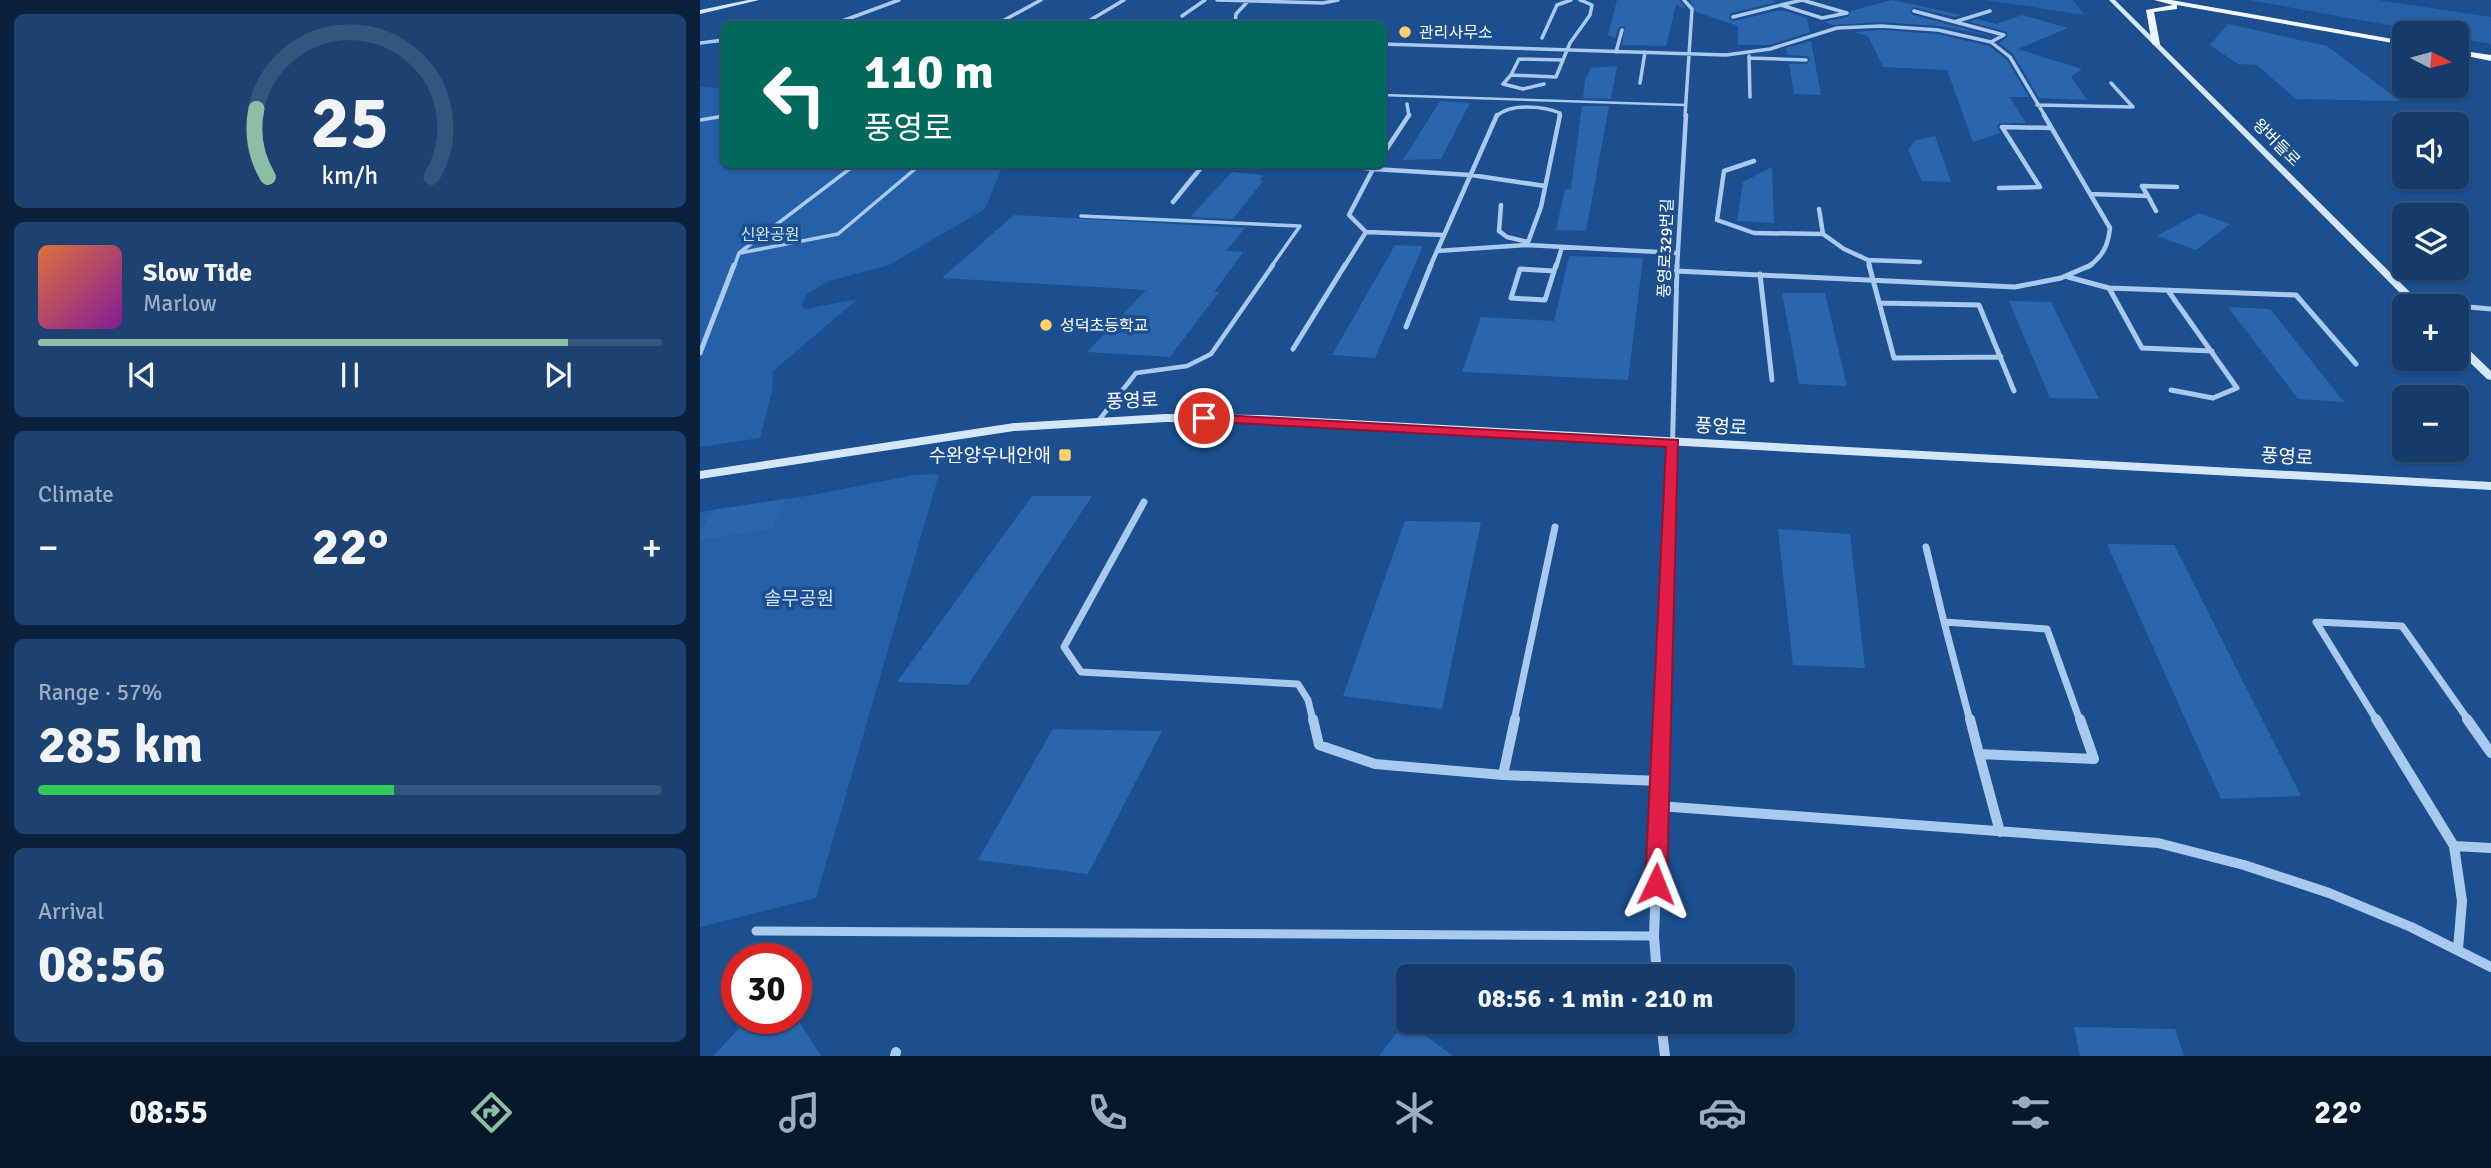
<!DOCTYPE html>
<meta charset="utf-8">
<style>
:root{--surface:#143b6b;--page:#1d4271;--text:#f1f3f6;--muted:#9dadc1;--line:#33557e;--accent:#8abfa5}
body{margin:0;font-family:Signika,"Noto Sans KR",sans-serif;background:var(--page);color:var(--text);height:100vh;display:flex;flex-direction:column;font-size:26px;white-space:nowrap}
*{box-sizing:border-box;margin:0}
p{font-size:23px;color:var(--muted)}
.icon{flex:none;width:38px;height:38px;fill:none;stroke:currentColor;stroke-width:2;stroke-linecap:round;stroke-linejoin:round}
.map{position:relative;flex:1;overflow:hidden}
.panel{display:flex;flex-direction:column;gap:14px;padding:14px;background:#0b203b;width:700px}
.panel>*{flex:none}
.top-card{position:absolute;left:21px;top:21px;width:665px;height:147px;border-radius:10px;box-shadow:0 2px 5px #0004,0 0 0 2px var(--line);background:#00695c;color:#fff;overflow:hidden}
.needle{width:46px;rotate:96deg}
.fabs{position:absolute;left:1692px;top:21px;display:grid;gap:14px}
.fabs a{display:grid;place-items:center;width:77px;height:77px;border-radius:10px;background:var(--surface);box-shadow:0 2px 5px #0004,0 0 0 2px var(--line);font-size:35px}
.speed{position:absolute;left:21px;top:943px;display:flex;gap:14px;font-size:35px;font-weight:700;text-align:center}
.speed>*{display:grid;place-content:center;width:91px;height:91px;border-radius:50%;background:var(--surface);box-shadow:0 2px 5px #0004,0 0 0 2px var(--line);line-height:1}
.speed .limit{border:10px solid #d22;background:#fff;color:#111}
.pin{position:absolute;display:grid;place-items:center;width:60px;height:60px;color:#fff;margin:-30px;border:4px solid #fff;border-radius:50%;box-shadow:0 2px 7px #0007}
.me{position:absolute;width:77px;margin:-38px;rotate:2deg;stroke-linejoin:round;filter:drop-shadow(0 0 5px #0008)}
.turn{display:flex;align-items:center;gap:24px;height:147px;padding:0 28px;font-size:32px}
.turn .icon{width:91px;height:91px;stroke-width:2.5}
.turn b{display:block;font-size:49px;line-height:60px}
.big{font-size:52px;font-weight:800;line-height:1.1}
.panel .widget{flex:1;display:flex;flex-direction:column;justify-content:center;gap:10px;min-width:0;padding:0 24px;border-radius:10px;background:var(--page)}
.panel .dial{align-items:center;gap:0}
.dial svg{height:182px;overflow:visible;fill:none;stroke:var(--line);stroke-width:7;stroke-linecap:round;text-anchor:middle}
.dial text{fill:var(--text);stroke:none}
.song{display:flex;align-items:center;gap:21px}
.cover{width:84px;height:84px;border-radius:10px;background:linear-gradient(135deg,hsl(20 70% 55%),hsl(290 70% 35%))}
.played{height:7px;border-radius:4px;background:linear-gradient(90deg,var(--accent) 85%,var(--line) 85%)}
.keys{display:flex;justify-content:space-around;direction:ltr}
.heat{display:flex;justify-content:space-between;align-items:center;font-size:38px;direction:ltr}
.charge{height:10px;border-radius:5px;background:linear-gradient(90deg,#34c759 57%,var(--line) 0)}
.trip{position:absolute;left:696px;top:964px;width:399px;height:70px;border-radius:10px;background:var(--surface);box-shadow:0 2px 5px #0004,0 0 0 2px var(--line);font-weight:800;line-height:70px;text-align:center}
.menu{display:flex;height:112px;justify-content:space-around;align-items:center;background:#08182b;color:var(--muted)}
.menu .icon{width:49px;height:49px}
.menu .active{color:var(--accent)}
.menu b{font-size:32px;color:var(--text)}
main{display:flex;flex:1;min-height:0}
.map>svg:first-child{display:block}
.green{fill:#2461a8}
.building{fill:#2a66ad}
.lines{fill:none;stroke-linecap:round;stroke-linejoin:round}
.service-far1{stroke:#a9c9ee;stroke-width:3.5}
.service{stroke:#a9c9ee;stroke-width:4.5}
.pedestrian-far3{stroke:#a9c9ee;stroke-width:2.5}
.pedestrian-far2{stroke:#a9c9ee;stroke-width:3.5}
.pedestrian-far1{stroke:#a9c9ee;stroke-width:5}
.pedestrian{stroke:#a9c9ee;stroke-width:9}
.minor-far4{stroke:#a9c9ee;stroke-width:3.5}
.minor-far3{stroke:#a9c9ee;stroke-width:4.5}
.minor-far2{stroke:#a9c9ee;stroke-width:5}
.minor-far1{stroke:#a9c9ee;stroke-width:7}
.minor{stroke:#a9c9ee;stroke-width:10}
.secondary{fill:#d6e6fa;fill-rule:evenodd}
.primary{fill:#f0f6ff;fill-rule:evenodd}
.route{fill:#e11d48;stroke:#92132f;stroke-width:2}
.poi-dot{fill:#ffd166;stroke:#1b4f8f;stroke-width:2.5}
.labels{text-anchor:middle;stroke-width:7;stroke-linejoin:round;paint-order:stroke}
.far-poi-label{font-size:16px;fill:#fff;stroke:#1b4f8f;text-anchor:start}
.far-street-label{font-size:16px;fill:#fff;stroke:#1b4f8f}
.far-park-label{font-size:16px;fill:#cfe3fa;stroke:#1b4f8f}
.street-label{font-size:19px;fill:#fff;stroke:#1b4f8f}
.poi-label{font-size:19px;fill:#fff;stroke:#1b4f8f;text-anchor:end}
.park-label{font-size:19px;fill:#cfe3fa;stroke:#1b4f8f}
</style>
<main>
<section class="panel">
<div class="widget dial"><svg viewBox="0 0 100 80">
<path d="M14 69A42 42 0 1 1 86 69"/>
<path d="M14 69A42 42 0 0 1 9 39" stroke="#8abfa5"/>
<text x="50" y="56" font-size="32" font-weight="700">25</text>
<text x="50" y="72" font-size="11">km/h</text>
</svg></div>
<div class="widget">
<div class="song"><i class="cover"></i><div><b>Slow Tide</b><p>Marlow</p></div></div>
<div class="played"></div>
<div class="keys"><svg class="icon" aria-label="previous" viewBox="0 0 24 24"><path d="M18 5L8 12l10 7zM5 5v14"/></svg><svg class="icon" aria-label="pause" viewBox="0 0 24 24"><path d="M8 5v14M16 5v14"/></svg><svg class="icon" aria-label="next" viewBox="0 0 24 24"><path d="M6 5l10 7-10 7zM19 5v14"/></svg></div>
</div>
<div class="widget"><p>Climate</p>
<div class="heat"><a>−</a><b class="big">22°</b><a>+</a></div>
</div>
<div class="widget"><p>Range · 57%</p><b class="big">285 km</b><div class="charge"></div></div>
<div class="widget"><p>Arrival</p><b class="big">08:56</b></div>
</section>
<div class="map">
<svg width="1791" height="1056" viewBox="0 0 1791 1056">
<rect width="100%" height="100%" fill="#1b4f8f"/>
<path class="green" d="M1285,0H1373L1385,15Z
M1549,0H1678L1791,17V44L1757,38V33H1732Z
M0,87L24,88V164L303,165L285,209L189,265L129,281L106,295L102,304L105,309L158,299L73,371L72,392L60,438L0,447Z
M239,474L116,898L0,927V512L112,495L214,475Z"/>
<path class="building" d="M917,0H980L986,9L976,5L966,46L922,45L925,26L919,27L915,38L908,35Z
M990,0H1073L1077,2L1031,13L1029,19L1034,21L1081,10L1107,18L1110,32L1069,45H1038V26L996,12Z
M1192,0L1261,15L1255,17L1214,7L1210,11L1213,15L1292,36L1239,26L1181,22L1133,25L1124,22L1148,17L1151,11Z
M1322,15L1368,28L1318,49L1382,69L1371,77L1387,100L1339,98L1313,54L1299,43L1307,38V32L1270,22L1277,19L1296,24Z
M1528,24L1627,46L1700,101L1596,99L1557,65L1538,64L1510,45Z
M1181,30L1237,34L1289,46L1307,60L1329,97H1310L1326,123H1300L1297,126L1300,133L1273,142L1247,70L1183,67L1168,36L1154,32Z
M1111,41L1121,95L1094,94L1089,64H1107L1110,59L1107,56L1087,55L1086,48Z
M917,66L911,99L883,98L885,80L891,68Z
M740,101L770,103L741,159L703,160Z
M882,106H909L886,231L856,230L865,189H871Z
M1235,136L1251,182L1222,181L1208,150L1216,140Z
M1072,167L1074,223L1037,221L1043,182Z
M532,172L563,175L559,180L563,181L533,219L490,217Z
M1499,213L1530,224L1496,250L1457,236Z
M314,215L545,228L526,251L543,252L514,292H519L470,357L387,352L446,290L242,278Z
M695,245L723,246L675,358L632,355Z
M869,256L943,258L928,380L762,372L781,317L854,321Z
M1082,293H1125L1147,386L1099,384Z
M1309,301L1351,302L1399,399L1350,398Z
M1528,307L1570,309L1644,402L1598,399Z
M332,496H392L268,685L197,682Z
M85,499L71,529L0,540V534L13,510Z
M705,521L781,522L742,709L643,696Z
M1078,529L1150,534L1165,668L1093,665Z
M1407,544L1474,545L1601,796L1521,799Z
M353,729L462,731L388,874L278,860Z
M49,1018H97L121,1056H13Z
M706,1021L753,1056H679Z
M1374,1027L1475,1029L1484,1056H1380Z"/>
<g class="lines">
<path class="service-far1" d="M381,216L600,226L571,267"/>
<path class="service" d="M399,420L436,373L487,366L511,354L573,265"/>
<path class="pedestrian-far3" d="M682,95L984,105"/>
<path class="pedestrian-far2" d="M0,120L24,116
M40,253L138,234L221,164
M34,267L39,253L156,164"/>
<path class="pedestrian-far1" d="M0,353L34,265"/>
<path class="pedestrian" d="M56,931L954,936"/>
<path class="minor-far4" d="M517,0L623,3L638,0
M984,0L992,9L985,116
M1102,0L1147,13L1122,18L1081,5Z
M1214,11L1304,35L1291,42
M482,16L505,0
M1033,17L1081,5
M1254,22L1290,11
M134,24L199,0
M297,24L341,0
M392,24L387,22L424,0
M535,24L536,14L549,0
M842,38L857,5L871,0
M0,43L24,40
M682,44L1026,55L1070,49L1137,28L1181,26L1238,30L1291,42L1310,57L1345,116
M916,52L922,30
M1049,56L1050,97
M1049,58L1106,60
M862,60L819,59L811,75L856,77L870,43L890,15L892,5L880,0
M811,75L803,84L823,89L844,84
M940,83L945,52
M707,104L709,116
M1337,105L1433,107L1411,83
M797,116C810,103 843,106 860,113L859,116"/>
<path class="minor-far3" d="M860,115L841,207L827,245L977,253
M1344,115L1410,228C1408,246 1403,256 1388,267
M682,156L709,115
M1054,161L1024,171L1017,220L1054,233L1123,234
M630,164L673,169L649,215L666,232L744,235
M676,164L673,169L771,175L845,186
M1340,187L1302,127L1351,128
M1299,188L1340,187
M1391,194L1448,196L1442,186L1477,187
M1448,196L1456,211
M473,202L504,164
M801,205L799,231L807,237L828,242
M1119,209L1123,234L1144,249L1168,260L1170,267
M737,251L797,115
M1168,260L1220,262
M644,267L666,232
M730,267L737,251L827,245
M856,267L862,247
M977,267L986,115"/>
<path class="minor-far2" d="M1169,265L1194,358L1301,357
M854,271L820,269L811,298L845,300L856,265
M976,271L1315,287L1361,278L1391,265
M1060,274L1072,380
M1368,277L1409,288L1596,295L1656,364
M1409,288L1442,348L1512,351
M1469,292L1537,388L1513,398L1471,390
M1179,303L1279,305L1314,391
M1716,303L1757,306
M1757,306L1791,309
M706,327L731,265
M593,349L645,265
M972,464L977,265"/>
<path class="minor-far1" d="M444,502L364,647L381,672L598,684L608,700L613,721
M1226,547L1244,622
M814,721L855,527
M962,721L972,462
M1270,721L1244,622L1347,629L1380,721
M1677,721L1616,622L1702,626L1769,721"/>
<path class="minor" d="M613,719L619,745L675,764L803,775
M815,719L803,775L960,781
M1270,719L1279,754
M1676,719L1754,846L1762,901L1758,949
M1767,719L1791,753
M1279,754L1394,759L1380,719
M1279,754L1300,832
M959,806L1458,843L1544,865L1629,893L1711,927L1791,967
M1754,846L1791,848
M957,976L954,936L962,719
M961,1022L965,1056
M195,1056L196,1052"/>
<path class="secondary" d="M48,0H59L0,14V10Z
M1409,0H1415L1724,306H1713Z
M1757,341L1761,342L1791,371V380L1787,379L1757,350Z
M465,414L562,415L1791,482V490L562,423L465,422L314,431L0,479V471L314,423Z"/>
<path class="primary" d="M1454,0H1471L1704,41V45L1477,5V9L1454,12L1460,44L1456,46L1452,44L1446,10L1473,5Z
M1757,50L1791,55V61L1757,54Z"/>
</g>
<path class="route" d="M504,414L978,440L967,884L964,891L956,894L948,891L945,884L966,447L499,421V415Z"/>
<g class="poi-dot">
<circle cx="705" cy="32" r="7"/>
<circle cx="346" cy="325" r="7"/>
<rect x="358" y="448" width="14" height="14" rx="3.5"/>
</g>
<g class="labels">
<g class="far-poi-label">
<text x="719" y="38">관리사무소</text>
<text x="360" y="331">성덕초등학교</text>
</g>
<g class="far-street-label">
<text transform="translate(1577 142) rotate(45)" y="6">왕버들로</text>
<text transform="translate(965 248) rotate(-88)" y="6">풍영로329번길</text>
</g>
<g class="far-park-label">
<text x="70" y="240">신완공원</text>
</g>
<g class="street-label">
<text transform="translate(432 400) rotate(-2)" y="7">풍영로</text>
<text transform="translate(1021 426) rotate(3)" y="7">풍영로</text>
<text transform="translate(1587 456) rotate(3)" y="7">풍영로</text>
</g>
<g class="poi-label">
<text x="351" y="462">수완양우내안애</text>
</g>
<g class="park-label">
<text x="99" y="605">솔무공원</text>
</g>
</g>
</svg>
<div class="fabs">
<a><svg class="needle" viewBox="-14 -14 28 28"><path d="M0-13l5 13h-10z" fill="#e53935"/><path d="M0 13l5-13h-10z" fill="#9dadc1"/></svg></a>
<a><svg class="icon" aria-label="sound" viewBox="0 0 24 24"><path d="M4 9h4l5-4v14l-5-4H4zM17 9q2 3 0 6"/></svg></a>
<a><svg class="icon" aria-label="layers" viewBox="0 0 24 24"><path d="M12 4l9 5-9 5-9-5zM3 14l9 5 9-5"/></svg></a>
<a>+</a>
<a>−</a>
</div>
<div class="speed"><div class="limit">30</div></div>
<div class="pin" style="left:504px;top:418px;background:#d93025"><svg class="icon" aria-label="arrive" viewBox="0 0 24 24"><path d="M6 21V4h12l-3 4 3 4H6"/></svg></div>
<svg class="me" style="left:956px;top:884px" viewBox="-20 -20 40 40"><path d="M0-17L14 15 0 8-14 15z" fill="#e11d48" stroke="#fff" stroke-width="4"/></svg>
<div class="trip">08:56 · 1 min · 210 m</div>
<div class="top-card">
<div class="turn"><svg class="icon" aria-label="left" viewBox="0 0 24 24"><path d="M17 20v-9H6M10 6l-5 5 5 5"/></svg><div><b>110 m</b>풍영로</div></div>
</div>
</div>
</main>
<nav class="menu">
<b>08:55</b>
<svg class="icon active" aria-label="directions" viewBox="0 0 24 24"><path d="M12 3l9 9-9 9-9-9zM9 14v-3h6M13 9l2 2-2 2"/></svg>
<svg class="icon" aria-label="music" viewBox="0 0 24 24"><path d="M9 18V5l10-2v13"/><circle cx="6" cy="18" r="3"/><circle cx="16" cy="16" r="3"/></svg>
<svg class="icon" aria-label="phone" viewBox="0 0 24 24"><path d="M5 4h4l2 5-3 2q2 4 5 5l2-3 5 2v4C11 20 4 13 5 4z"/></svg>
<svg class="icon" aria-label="climate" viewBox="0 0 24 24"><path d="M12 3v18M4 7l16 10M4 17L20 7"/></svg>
<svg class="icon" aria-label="car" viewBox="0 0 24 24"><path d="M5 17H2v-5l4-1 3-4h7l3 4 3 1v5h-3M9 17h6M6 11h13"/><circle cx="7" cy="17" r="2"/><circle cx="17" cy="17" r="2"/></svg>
<svg class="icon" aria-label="filters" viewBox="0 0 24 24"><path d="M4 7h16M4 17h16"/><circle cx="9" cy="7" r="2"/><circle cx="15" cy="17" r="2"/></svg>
<b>22°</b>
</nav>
